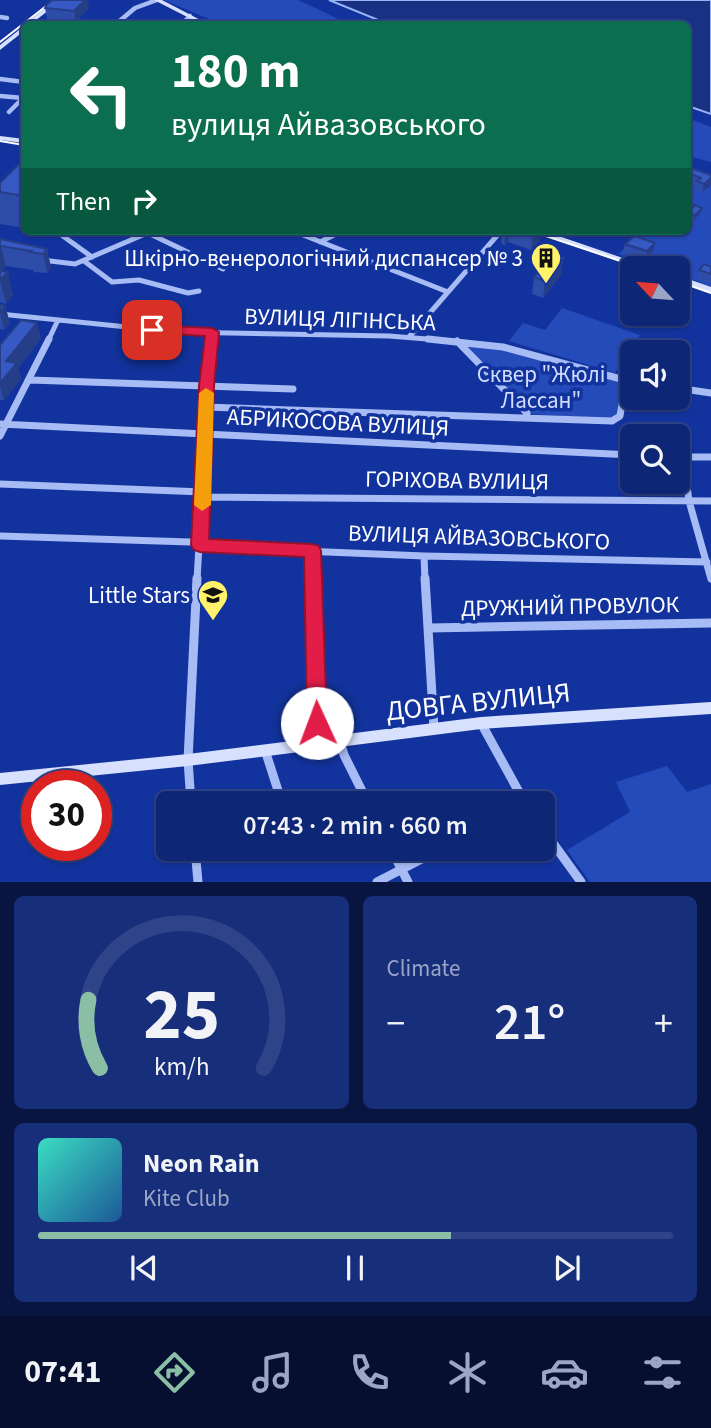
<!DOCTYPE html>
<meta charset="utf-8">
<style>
:root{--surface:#0e2676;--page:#172e7b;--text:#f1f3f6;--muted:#9ba5c5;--line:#2e4388;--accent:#8abfa5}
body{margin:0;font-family:"Source Sans 3",sans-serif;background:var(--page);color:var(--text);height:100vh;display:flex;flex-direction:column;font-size:26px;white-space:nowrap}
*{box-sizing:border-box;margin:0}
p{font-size:23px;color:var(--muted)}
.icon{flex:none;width:38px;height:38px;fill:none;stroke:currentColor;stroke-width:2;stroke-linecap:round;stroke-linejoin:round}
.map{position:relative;height:882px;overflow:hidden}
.details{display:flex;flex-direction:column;gap:14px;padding:14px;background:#081541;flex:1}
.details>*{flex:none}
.top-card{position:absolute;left:21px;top:21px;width:670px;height:214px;border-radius:10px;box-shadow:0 2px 5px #0004,0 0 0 2px var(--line);background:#0b6e4f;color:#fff;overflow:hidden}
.needle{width:46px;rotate:296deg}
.controls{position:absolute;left:620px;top:256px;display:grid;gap:14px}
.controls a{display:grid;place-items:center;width:70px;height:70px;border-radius:10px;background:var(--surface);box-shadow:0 2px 5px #0004,0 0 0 2px var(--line);font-size:35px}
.speed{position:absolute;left:21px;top:770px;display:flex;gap:14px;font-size:35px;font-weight:700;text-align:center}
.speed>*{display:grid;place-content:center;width:91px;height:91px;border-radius:50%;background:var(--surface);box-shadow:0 2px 5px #0004,0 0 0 2px var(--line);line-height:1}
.speed .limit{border:10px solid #d22;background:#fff;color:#111}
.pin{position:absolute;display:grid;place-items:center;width:60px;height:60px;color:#fff;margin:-30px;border-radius:14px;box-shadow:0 4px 10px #0006}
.me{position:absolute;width:77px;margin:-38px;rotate:358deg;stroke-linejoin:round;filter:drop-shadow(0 0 5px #0008)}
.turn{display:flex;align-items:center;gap:24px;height:147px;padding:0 35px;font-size:32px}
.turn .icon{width:91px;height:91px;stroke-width:2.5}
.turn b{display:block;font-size:49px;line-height:60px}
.then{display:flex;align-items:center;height:66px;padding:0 35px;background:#0003;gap:14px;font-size:26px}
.big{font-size:52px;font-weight:600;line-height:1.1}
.details .card{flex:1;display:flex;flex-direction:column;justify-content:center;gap:10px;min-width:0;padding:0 24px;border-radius:10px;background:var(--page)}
.details .dial{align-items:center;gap:0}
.dial svg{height:182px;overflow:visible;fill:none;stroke:var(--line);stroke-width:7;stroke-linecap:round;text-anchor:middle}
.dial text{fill:var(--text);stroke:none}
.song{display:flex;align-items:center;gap:21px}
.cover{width:84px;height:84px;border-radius:10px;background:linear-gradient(135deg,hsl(170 70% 55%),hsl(210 70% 35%))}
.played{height:7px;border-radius:4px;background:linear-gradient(90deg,var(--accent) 65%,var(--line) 65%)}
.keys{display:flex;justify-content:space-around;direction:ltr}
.heat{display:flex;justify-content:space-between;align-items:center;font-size:38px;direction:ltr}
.details .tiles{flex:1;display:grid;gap:14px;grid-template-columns:1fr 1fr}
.card:last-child{grid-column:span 2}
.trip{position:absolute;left:156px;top:791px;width:399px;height:70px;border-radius:10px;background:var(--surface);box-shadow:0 2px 5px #0004,0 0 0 2px var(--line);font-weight:600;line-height:70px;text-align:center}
.tab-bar{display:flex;height:112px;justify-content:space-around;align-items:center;background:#060f2f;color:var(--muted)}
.tab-bar .icon{width:49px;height:49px}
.tab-bar .current{color:var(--accent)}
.tab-bar b{font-size:32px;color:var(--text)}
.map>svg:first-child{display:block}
.green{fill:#254bbb}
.water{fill:#193183;stroke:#99b3f7;stroke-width:2}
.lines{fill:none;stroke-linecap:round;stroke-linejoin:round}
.street-far3{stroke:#a7bbf4;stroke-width:4.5}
.street-far2{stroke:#a7bbf4;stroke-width:5}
.street-far1{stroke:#a7bbf4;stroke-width:7}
.street{stroke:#a7bbf4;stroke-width:9}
.secondary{fill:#d7e0fd;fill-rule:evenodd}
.tram{stroke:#fff;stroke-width:2}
.wall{fill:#2e4da8}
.shaded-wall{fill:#263e88}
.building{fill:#3659c3;stroke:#263e88;stroke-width:2}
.route{fill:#e11d48;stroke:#92132f;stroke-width:2}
.slow{fill:#f59e0b}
.labels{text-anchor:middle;stroke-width:7;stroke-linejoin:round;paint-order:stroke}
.poi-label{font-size:23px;fill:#fff;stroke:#12339d;text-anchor:end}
.street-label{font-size:23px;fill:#fff;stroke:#12339d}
.park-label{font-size:23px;fill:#d0dcfe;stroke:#12339d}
.near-street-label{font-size:28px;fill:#fff;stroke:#12339d}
</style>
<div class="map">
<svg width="711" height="882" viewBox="0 0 711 882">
<rect width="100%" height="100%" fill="#12339d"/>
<path class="green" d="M164,0H298L349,24H221Z
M688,118L711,127V162L688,156Z
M688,174L711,175V287L677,273V268H661L618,254L643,233L640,231H688Z
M562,308L640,335L615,373L509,341L523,323L545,330Z
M457,342L503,348L622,381L620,419L528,414Z
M667,766L687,792L711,784V882H590L567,850L630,812L616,782Z"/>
<path class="water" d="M329,0H711V114L688,106V24H388Z"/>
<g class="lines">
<path class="street-far3" d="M0,17L7,18
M116,24L135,8L157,0
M182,24L190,16
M0,79L24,82
M0,96L23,98
M9,112L24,97"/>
<path class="street-far2" d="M56,231L92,257
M293,231L448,292
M148,233L223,269
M320,242L342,231
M42,260L75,264L152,231
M84,261L112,282L139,280L188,293L199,291
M0,314L176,332L389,336L452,341
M409,337L501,231
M48,341L58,320
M211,341L212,333"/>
<path class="street-far1" d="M428,339L503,347L632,382
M457,341L527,413V418
M30,380L293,389
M677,388L711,393
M206,407L612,421L620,416L626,381
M0,424L632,455
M0,436L49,339
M677,457H711
M683,457L689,501L711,579
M0,484L203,492
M202,497L711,501
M0,536L190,542L207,547L424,556L707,562
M312,551L313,580
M424,556L425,580
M197,580L211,339"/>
<path class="street" d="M313,578L318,743
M425,578L434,729
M429,628L711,623
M481,723L525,803
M340,741L344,755L368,803
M265,750L282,803
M191,803L188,760L197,578
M542,828L581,882
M195,849L198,882
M391,849L408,882
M377,882L441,849"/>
<path class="secondary" d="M55,0H62L31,24H25Z
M154,0H162L208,24H201Z
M24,26V31L0,50V45Z
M0,136L24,139V143L0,140Z
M532,231H544L652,268H639Z
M677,275L711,287V293L677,281Z
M711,702V714L481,729L188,766L0,785V773L188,754L481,717Z"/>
<path class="tram" d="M0,42L54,0
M0,141L24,145
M531,231L641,268
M677,281L711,293"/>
</g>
<path class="wall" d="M45,8H89L76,22L47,19Z
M24,159V228L0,224V183Z
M688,167L711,175V185L702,192L695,189L696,185L688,182Z
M702,208L701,213L693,221L688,219V212Z
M502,231H541L539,241L531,250L508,242L504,246L501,242Z
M0,239L47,249L51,268L47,273L34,272L33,270L6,266L1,271L13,295L6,304L0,302Z
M625,244L653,251L645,260L623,252Z
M563,258L561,275L543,298L532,294L534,277Z
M711,267V284L697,278L699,270Z
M0,305L5,306L10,323L4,330L0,329Z
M37,323L41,339L18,368L21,379L4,400H0V345Z"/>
<path class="shaded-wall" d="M85,0H88L89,8L76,22L74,11Z
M711,178V185L702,192L704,184Z
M702,208L701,213L693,221L695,215Z
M506,231H509L508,242L504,246Z
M535,231H541L539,241L531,250L533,233Z
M655,243L653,251L645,260L647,251Z
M1,246L6,266L0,272V247Z
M47,249L51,268L47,273L43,254Z
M563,258L561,275L543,298L545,281Z
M8,272L13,295L6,304L0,280Z
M5,306L10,323L4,330L0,312Z
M37,323L41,339L18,368L21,379L4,400L0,387V383L6,361Z"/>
<path class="building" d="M53,0H85L74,11L45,8L47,4Z
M24,159V196L0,192V183Z
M688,167L711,175V178L704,184L697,181L701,178L688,173Z
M695,205L702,208L695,215L688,213Z
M635,236L655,243L647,251L625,244Z
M0,239L47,249L43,254L29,252L31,251L1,246L0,247Z
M553,255L563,258L545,281L534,277Z
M704,264L711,267V274L699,270Z
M0,271L8,272L0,280Z
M0,305L5,306L0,312Z
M21,320L37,323L6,361L17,363L0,383V345Z"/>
<path class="route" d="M152,325L212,328L219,332L214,386L209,539L312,544L319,546L321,551L327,723L324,730L317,732L310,730L307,723L304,557L200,552L194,550L191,545L199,386L205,336L147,333L145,330Z"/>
<path class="slow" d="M206,388L214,393L211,505L202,511L194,505L199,393Z"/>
<defs>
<g id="building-pin" transform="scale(1.575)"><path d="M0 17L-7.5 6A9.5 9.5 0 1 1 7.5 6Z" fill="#fff16a" stroke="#12339d"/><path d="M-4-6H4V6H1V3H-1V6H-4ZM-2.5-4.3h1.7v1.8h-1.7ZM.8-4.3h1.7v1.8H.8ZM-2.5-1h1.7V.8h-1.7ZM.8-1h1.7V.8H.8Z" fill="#111"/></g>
<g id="school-pin" transform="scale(1.575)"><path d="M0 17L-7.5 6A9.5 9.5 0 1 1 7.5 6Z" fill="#fff16a" stroke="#12339d"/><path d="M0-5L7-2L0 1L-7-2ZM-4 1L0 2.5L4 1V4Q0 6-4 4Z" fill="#111"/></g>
</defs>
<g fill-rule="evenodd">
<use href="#building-pin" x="546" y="258"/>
<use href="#school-pin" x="213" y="595"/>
</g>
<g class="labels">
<g class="poi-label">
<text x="523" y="266">Шкірно-венерологічний диспансер № 3</text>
<text x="190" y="603">Little Stars</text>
</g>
<g class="street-label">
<text transform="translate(340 319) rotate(2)" y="8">ВУЛИЦЯ ЛІГІНСЬКА</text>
<text transform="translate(338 422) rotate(3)" y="8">АБРИКОСОВА ВУЛИЦЯ</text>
<text transform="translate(457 480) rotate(1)" y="8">ГОРІХОВА ВУЛИЦЯ</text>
<text transform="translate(479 537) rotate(2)" y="8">ВУЛИЦЯ АЙВАЗОВСЬКОГО</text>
<text transform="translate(570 606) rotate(-1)" y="8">ДРУЖНИЙ ПРОВУЛОК</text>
</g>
<g class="park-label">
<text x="541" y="382">Сквер "Жюлі<tspan x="541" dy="26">Лассан"</tspan></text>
</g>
<g class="near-street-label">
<text transform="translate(478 701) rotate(-6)" y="10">ДОВГА ВУЛИЦЯ</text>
</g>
</g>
</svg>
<div class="controls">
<a><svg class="needle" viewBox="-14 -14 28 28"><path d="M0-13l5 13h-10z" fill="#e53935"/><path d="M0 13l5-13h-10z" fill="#9ba5c5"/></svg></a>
<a><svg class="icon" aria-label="sound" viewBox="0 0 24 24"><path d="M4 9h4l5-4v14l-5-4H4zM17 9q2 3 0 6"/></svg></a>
<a><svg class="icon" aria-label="search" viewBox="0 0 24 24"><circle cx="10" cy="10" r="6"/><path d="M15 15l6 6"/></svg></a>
</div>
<div class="speed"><div class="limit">30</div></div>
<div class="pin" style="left:152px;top:330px;background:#d93025"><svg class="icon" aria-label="arrive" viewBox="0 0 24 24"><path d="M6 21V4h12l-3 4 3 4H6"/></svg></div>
<svg class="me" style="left:317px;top:723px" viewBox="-20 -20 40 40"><circle r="19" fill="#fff"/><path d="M0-13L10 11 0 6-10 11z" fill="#e11d48"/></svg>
<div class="trip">07:43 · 2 min · 660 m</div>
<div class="top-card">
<div class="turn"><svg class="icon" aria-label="left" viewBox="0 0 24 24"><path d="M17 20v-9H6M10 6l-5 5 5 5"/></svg><div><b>180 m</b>вулиця Айвазовського</div></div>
<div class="then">Then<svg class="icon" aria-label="right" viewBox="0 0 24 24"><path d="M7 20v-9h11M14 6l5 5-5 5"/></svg></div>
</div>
</div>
<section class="details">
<div class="tiles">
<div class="card dial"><svg viewBox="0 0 100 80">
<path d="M14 69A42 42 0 1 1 86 69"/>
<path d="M14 69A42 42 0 0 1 9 39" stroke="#8abfa5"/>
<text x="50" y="56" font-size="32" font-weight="700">25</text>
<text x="50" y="72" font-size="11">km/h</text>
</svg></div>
<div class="card"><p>Climate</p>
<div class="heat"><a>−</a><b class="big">21°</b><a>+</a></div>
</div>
<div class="card">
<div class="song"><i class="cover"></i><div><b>Neon Rain</b><p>Kite Club</p></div></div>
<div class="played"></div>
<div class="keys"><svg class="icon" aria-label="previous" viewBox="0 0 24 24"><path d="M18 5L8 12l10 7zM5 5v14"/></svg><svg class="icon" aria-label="pause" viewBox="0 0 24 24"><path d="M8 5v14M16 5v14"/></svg><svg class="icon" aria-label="next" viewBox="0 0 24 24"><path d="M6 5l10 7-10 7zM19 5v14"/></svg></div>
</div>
</div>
</section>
<nav class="tab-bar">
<b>07:41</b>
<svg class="icon current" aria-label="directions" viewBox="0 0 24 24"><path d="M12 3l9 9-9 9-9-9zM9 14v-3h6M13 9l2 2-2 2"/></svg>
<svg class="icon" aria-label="music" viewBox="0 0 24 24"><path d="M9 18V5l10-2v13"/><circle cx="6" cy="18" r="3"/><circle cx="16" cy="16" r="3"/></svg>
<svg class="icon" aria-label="phone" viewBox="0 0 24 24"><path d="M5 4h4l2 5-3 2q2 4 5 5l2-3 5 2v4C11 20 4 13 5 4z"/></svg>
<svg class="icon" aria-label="climate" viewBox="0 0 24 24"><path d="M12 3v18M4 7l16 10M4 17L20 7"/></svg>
<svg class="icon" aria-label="car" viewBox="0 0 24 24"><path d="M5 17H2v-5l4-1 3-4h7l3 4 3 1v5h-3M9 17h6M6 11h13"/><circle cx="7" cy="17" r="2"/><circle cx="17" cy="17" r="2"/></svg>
<svg class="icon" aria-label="filters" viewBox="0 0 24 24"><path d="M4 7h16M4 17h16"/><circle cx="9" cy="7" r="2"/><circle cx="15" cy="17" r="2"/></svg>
</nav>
